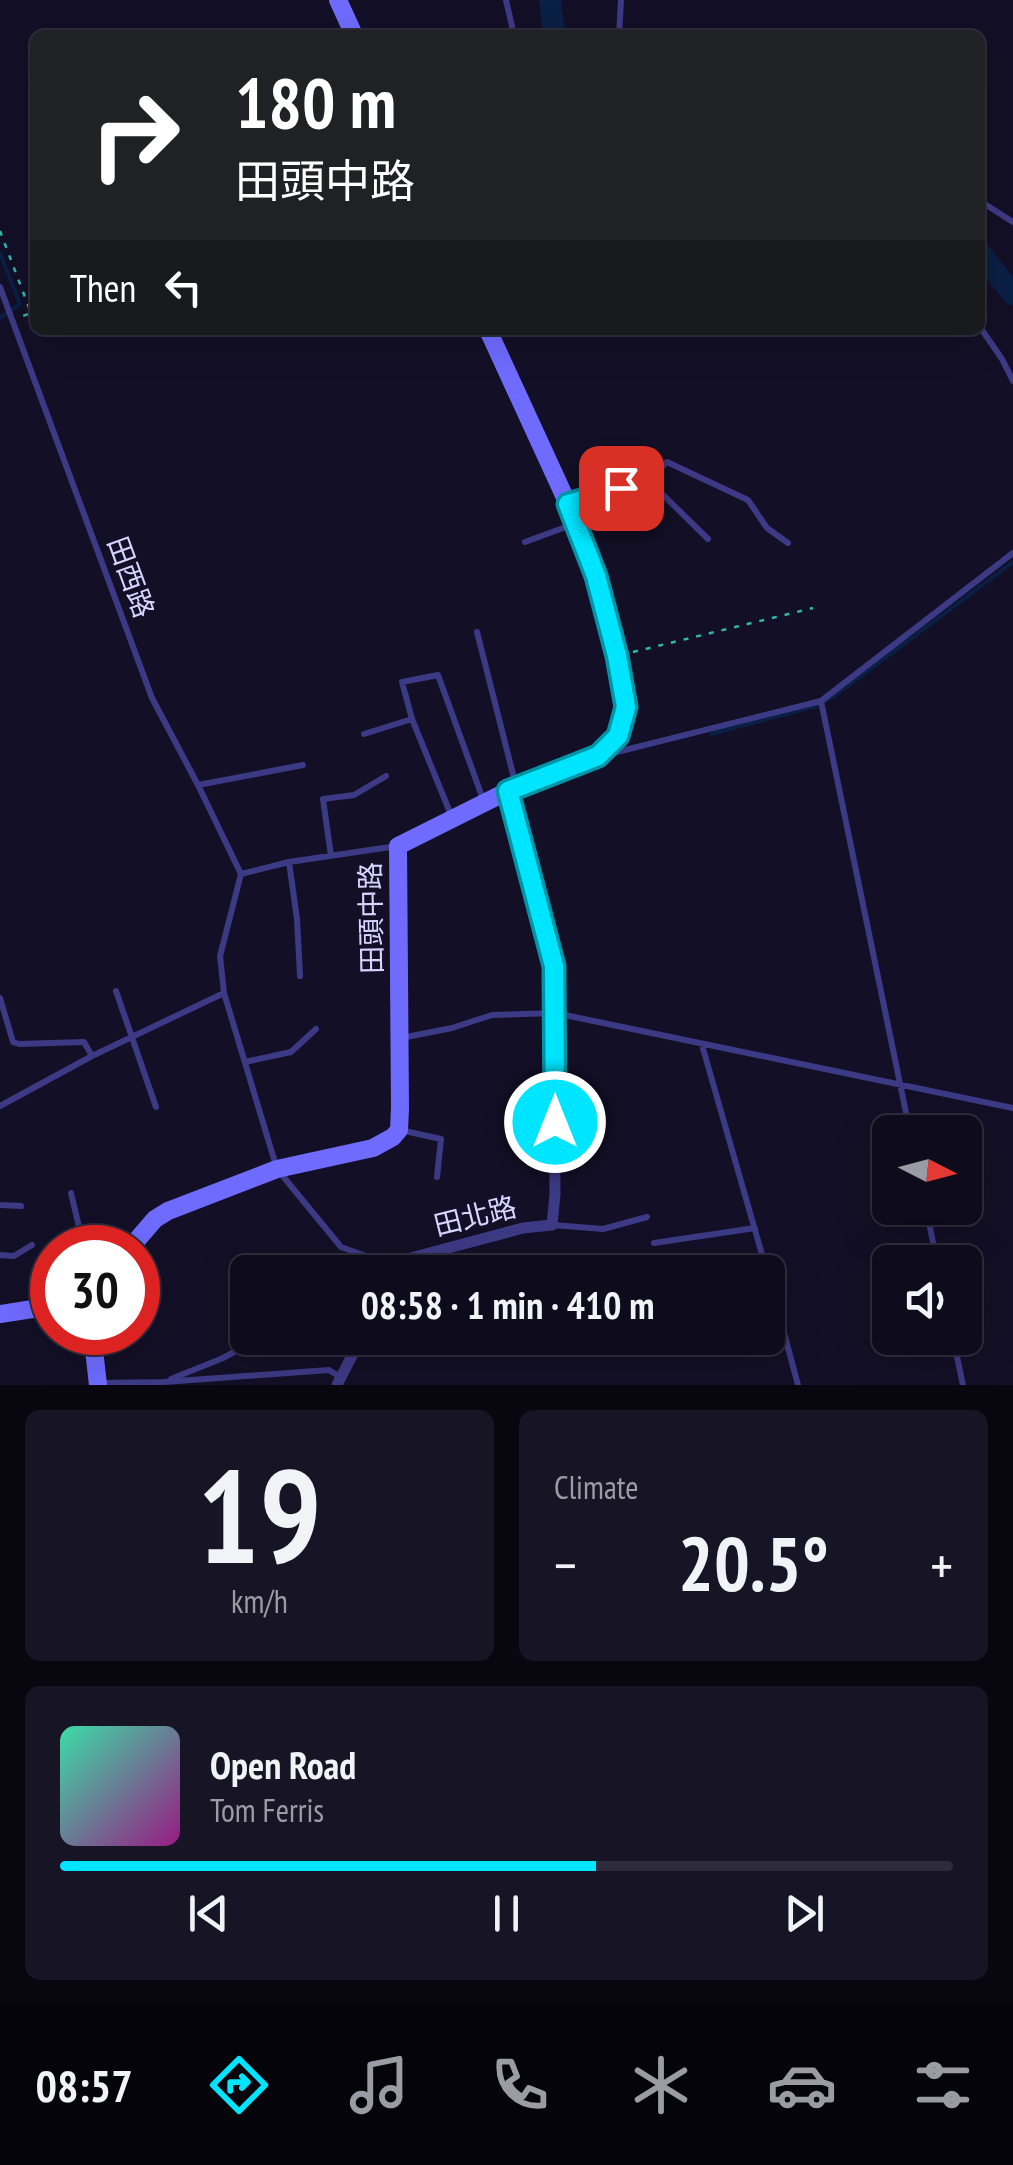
<!DOCTYPE html>
<meta charset="utf-8">
<style>
:root{--surface:#0e0b1c;--page:#171425;--text:#f1f3f6;--muted:#9b9ba3;--line:#2e2b3b;--accent:#00e5ff}
body{margin:0;font-family:"PT Sans Narrow","Noto Sans TC",sans-serif;background:var(--page);color:var(--text);height:100vh;display:flex;flex-direction:column;font-size:38px;white-space:nowrap}
*{box-sizing:border-box;margin:0}
p{font-size:32px;color:var(--muted)}
.icon{flex:none;width:55px;height:55px;fill:none;stroke:currentColor;stroke-width:2;stroke-linecap:round;stroke-linejoin:round}
.map{position:relative;height:1385px;overflow:hidden}
.drawer{display:flex;flex-direction:column;gap:25px;padding:25px;background:#08060f;flex:1}
.drawer>*{flex:none}
.banner{position:absolute;left:30px;top:30px;width:955px;height:305px;border-radius:15px;box-shadow:0 10px 40px #0002,0 0 0 2px var(--line);background:#202124;color:#fff;overflow:hidden}
.needle{width:65px;rotate:96deg}
.fabs{position:absolute;left:872px;top:1115px;display:grid;gap:20px}
.fabs a{display:grid;place-items:center;width:110px;height:110px;border-radius:15px;background:var(--surface);box-shadow:0 10px 40px #0002,0 0 0 2px var(--line);font-size:50px}
.speed{position:absolute;left:30px;top:1225px;display:flex;gap:20px;font-size:50px;font-weight:700;text-align:center}
.speed>*{display:grid;place-content:center;width:130px;height:130px;border-radius:50%;background:var(--surface);box-shadow:0 10px 40px #0002,0 0 0 2px var(--line);line-height:1}
.speed .limit{border:15px solid #d22;background:#fff;color:#111}
.pin{position:absolute;display:grid;place-items:center;width:85px;height:85px;color:#fff;margin:-42px;border-radius:20px;box-shadow:0 5px 15px #0006}
.me{position:absolute;width:110px;margin:-55px;rotate:0deg;stroke-linejoin:round;filter:drop-shadow(0 0 8px #0008)}
.turn{display:flex;align-items:center;gap:35px;height:210px;padding:0 40px;font-size:45px}
.turn .icon{width:130px;height:130px;stroke-width:2.5}
.turn b{display:block;font-size:70px;line-height:85px}
.then{display:flex;align-items:center;height:95px;padding:0 40px;background:#0003;gap:20px;font-size:38px}
.big{font-size:75px;font-weight:700;line-height:1.1}
.drawer .widget{flex:1;display:flex;flex-direction:column;justify-content:center;gap:15px;min-width:0;padding:0 35px;border-radius:15px;background:var(--page)}
.drawer .dial{align-items:center;gap:0}
.dial b{font-size:130px;line-height:1}
.song{display:flex;align-items:center;gap:30px}
.cover{width:120px;height:120px;border-radius:15px;background:linear-gradient(135deg,hsl(160 70% 55%),hsl(310 70% 35%))}
.played{height:10px;border-radius:5px;background:linear-gradient(90deg,var(--accent) 60%,var(--line) 60%)}
.keys{display:flex;justify-content:space-around;direction:ltr}
.heat{display:flex;justify-content:space-between;align-items:center;font-size:55px;direction:ltr}
.drawer .tiles{flex:1;display:grid;gap:25px;grid-template-columns:1fr 1fr}
.widget:last-child{grid-column:span 2}
.trip{position:absolute;left:230px;top:1255px;width:555px;height:100px;border-radius:15px;background:var(--surface);box-shadow:0 10px 40px #0002,0 0 0 2px var(--line);font-weight:700;line-height:100px;text-align:center}
.menu{display:flex;height:160px;justify-content:space-around;align-items:center;background:#06040b;color:var(--muted)}
.menu .icon{width:70px;height:70px}
.menu .selected{color:var(--accent)}
.menu b{font-size:45px;color:var(--text)}
.map>svg:first-child{display:block}
.lines{fill:none;stroke-linecap:round;stroke-linejoin:round}
.stream{stroke:#0a1f44;stroke-width:4}
.river{stroke:#0a1f44;stroke-width:22}
.path{stroke:#2fb8b0;stroke-width:2.5;stroke-dasharray:5 8;stroke-linecap:butt}
.lane{stroke:#3d3a85;stroke-width:6}
.street{stroke:#3d3a85;stroke-width:11}
.secondary{stroke:#6f6bff;stroke-width:18}
.route-casing{stroke:#0095a6;stroke-width:25}
.route{stroke:#00e5ff;stroke-width:18}
.labels{text-anchor:middle;stroke-width:10;stroke-linejoin:round;paint-order:stroke}
.street-label{font-size:28px;fill:#d9d4ff;stroke:#130f26}
</style>
<div class="map">
<svg width="1013" height="1385" viewBox="0 0 1013 1385">
<rect width="100%" height="100%" fill="#130f26"/>
<g class="lines">
<path class="stream" d="M0,253L20,304L0,318
M711,734L816,706L833,697L1013,562"/>
<path class="river" d="M550,0L554,35
M980,253L1013,294"/>
<path class="path" d="M0,231L31,313L23,316
M633,652L813,608"/>
<path class="lane" d="M506,0L514,35
M619,35L621,0
M980,201L1013,222
M0,287L152,698L198,785L241,874
M980,327L1002,359L1013,381
M648,480L708,539
M569,504L648,480L667,462L748,500L767,528L788,543
M525,542L574,524
M477,632L516,786
M364,734L412,719
M609,754L821,701
M198,785L303,765
M451,815L412,719L402,682L438,675L484,802
M397,846L289,862L241,874L220,956L224,993L277,1169L341,1247L399,1268
M331,856L323,799L354,795L386,776
M289,862L297,919L300,976
M116,991L156,1107
M0,998L13,1042L19,1044L84,1042L92,1056
M401,1038L452,1028L492,1015L555,1013L1013,1108
M702,1045L767,1272
M245,1062L291,1052L316,1029
M0,1106L92,1056L224,993
M400,1130L441,1139L437,1177
M910,1132L821,701L1013,553
M71,1193L84,1248
M0,1205L21,1206
M926,1208L937,1262
M553,1225L603,1229L647,1217
M654,1243L755,1228
M0,1255L14,1256L32,1245
M768,1273L798,1385
M335,1338L353,1352
M953,1338L963,1385
M171,1379L223,1358L260,1338
M99,1383L164,1382L329,1370L340,1377"/>
<path class="street" d="M397,1272L407,1259L523,1228L552,1225L555,1194L554,966L508,791
M337,1385L361,1338"/>
<path class="secondary" d="M338,0L354,35
M130,1248L155,1219L168,1211L277,1169L373,1148L393,1137L399,1130L400,1108L398,846L508,791L597,756L619,736L626,707L617,656L596,575L568,504L488,330
M0,1314L52,1306
M92,1332L98,1385"/>
</g>
<g class="lines">
<g class="route-casing">
<path id="route" d="M555,1122L554,966L508,791L598,756L618,736L626,707L617,656L596,576L568,504L621,488"/>
</g>
<use href="#route" class="route"/>
</g>
<g class="labels">
<g class="street-label">
<text transform="translate(131 577) rotate(70)" y="10">田西路</text>
<text transform="translate(371 918) rotate(-91)" y="10">田頭中路</text>
<text transform="translate(475 1216) rotate(-14)" y="10">田北路</text>
</g>
</g>
</svg>
<div class="fabs">
<a><svg class="needle" viewBox="-14 -14 28 28"><path d="M0-13l5 13h-10z" fill="#e53935"/><path d="M0 13l5-13h-10z" fill="#9b9ba3"/></svg></a>
<a><svg class="icon" aria-label="sound" viewBox="0 0 24 24"><path d="M4 9h4l5-4v14l-5-4H4zM17 9q2 3 0 6"/></svg></a>
</div>
<div class="speed"><div class="limit">30</div></div>
<div class="pin" style="left:621px;top:488px;background:#d93025"><svg class="icon" aria-label="arrive" viewBox="0 0 24 24"><path d="M6 21V4h12l-3 4 3 4H6"/></svg></div>
<svg class="me" style="left:555px;top:1122px" viewBox="-20 -20 40 40"><circle r="17" fill="#00e5ff" stroke="#fff" stroke-width="3"/><path d="M0-11L8 9 0 5-8 9z" fill="#fff"/></svg>
<div class="trip">08:58 · 1 min · 410 m</div>
<div class="banner">
<div class="turn"><svg class="icon" aria-label="right" viewBox="0 0 24 24"><path d="M7 20v-9h11M14 6l5 5-5 5"/></svg><div><b>180 m</b>田頭中路</div></div>
<div class="then">Then<svg class="icon" aria-label="left" viewBox="0 0 24 24"><path d="M17 20v-9H6M10 6l-5 5 5 5"/></svg></div>
</div>
</div>
<section class="drawer">
<div class="tiles">
<div class="widget dial"><b>19</b><p>km/h</p></div>
<div class="widget"><p>Climate</p>
<div class="heat"><a>−</a><b class="big">20.5°</b><a>+</a></div>
</div>
<div class="widget">
<div class="song"><i class="cover"></i><div><b>Open Road</b><p>Tom Ferris</p></div></div>
<div class="played"></div>
<div class="keys"><svg class="icon" aria-label="previous" viewBox="0 0 24 24"><path d="M18 5L8 12l10 7zM5 5v14"/></svg><svg class="icon" aria-label="pause" viewBox="0 0 24 24"><path d="M8 5v14M16 5v14"/></svg><svg class="icon" aria-label="next" viewBox="0 0 24 24"><path d="M6 5l10 7-10 7zM19 5v14"/></svg></div>
</div>
</div>
</section>
<nav class="menu">
<b>08:57</b>
<svg class="icon selected" aria-label="directions" viewBox="0 0 24 24"><path d="M12 3l9 9-9 9-9-9zM9 14v-3h6M13 9l2 2-2 2"/></svg>
<svg class="icon" aria-label="music" viewBox="0 0 24 24"><path d="M9 18V5l10-2v13"/><circle cx="6" cy="18" r="3"/><circle cx="16" cy="16" r="3"/></svg>
<svg class="icon" aria-label="phone" viewBox="0 0 24 24"><path d="M5 4h4l2 5-3 2q2 4 5 5l2-3 5 2v4C11 20 4 13 5 4z"/></svg>
<svg class="icon" aria-label="climate" viewBox="0 0 24 24"><path d="M12 3v18M4 7l16 10M4 17L20 7"/></svg>
<svg class="icon" aria-label="car" viewBox="0 0 24 24"><path d="M5 17H2v-5l4-1 3-4h7l3 4 3 1v5h-3M9 17h6M6 11h13"/><circle cx="7" cy="17" r="2"/><circle cx="17" cy="17" r="2"/></svg>
<svg class="icon" aria-label="filters" viewBox="0 0 24 24"><path d="M4 7h16M4 17h16"/><circle cx="9" cy="7" r="2"/><circle cx="15" cy="17" r="2"/></svg>
</nav>
